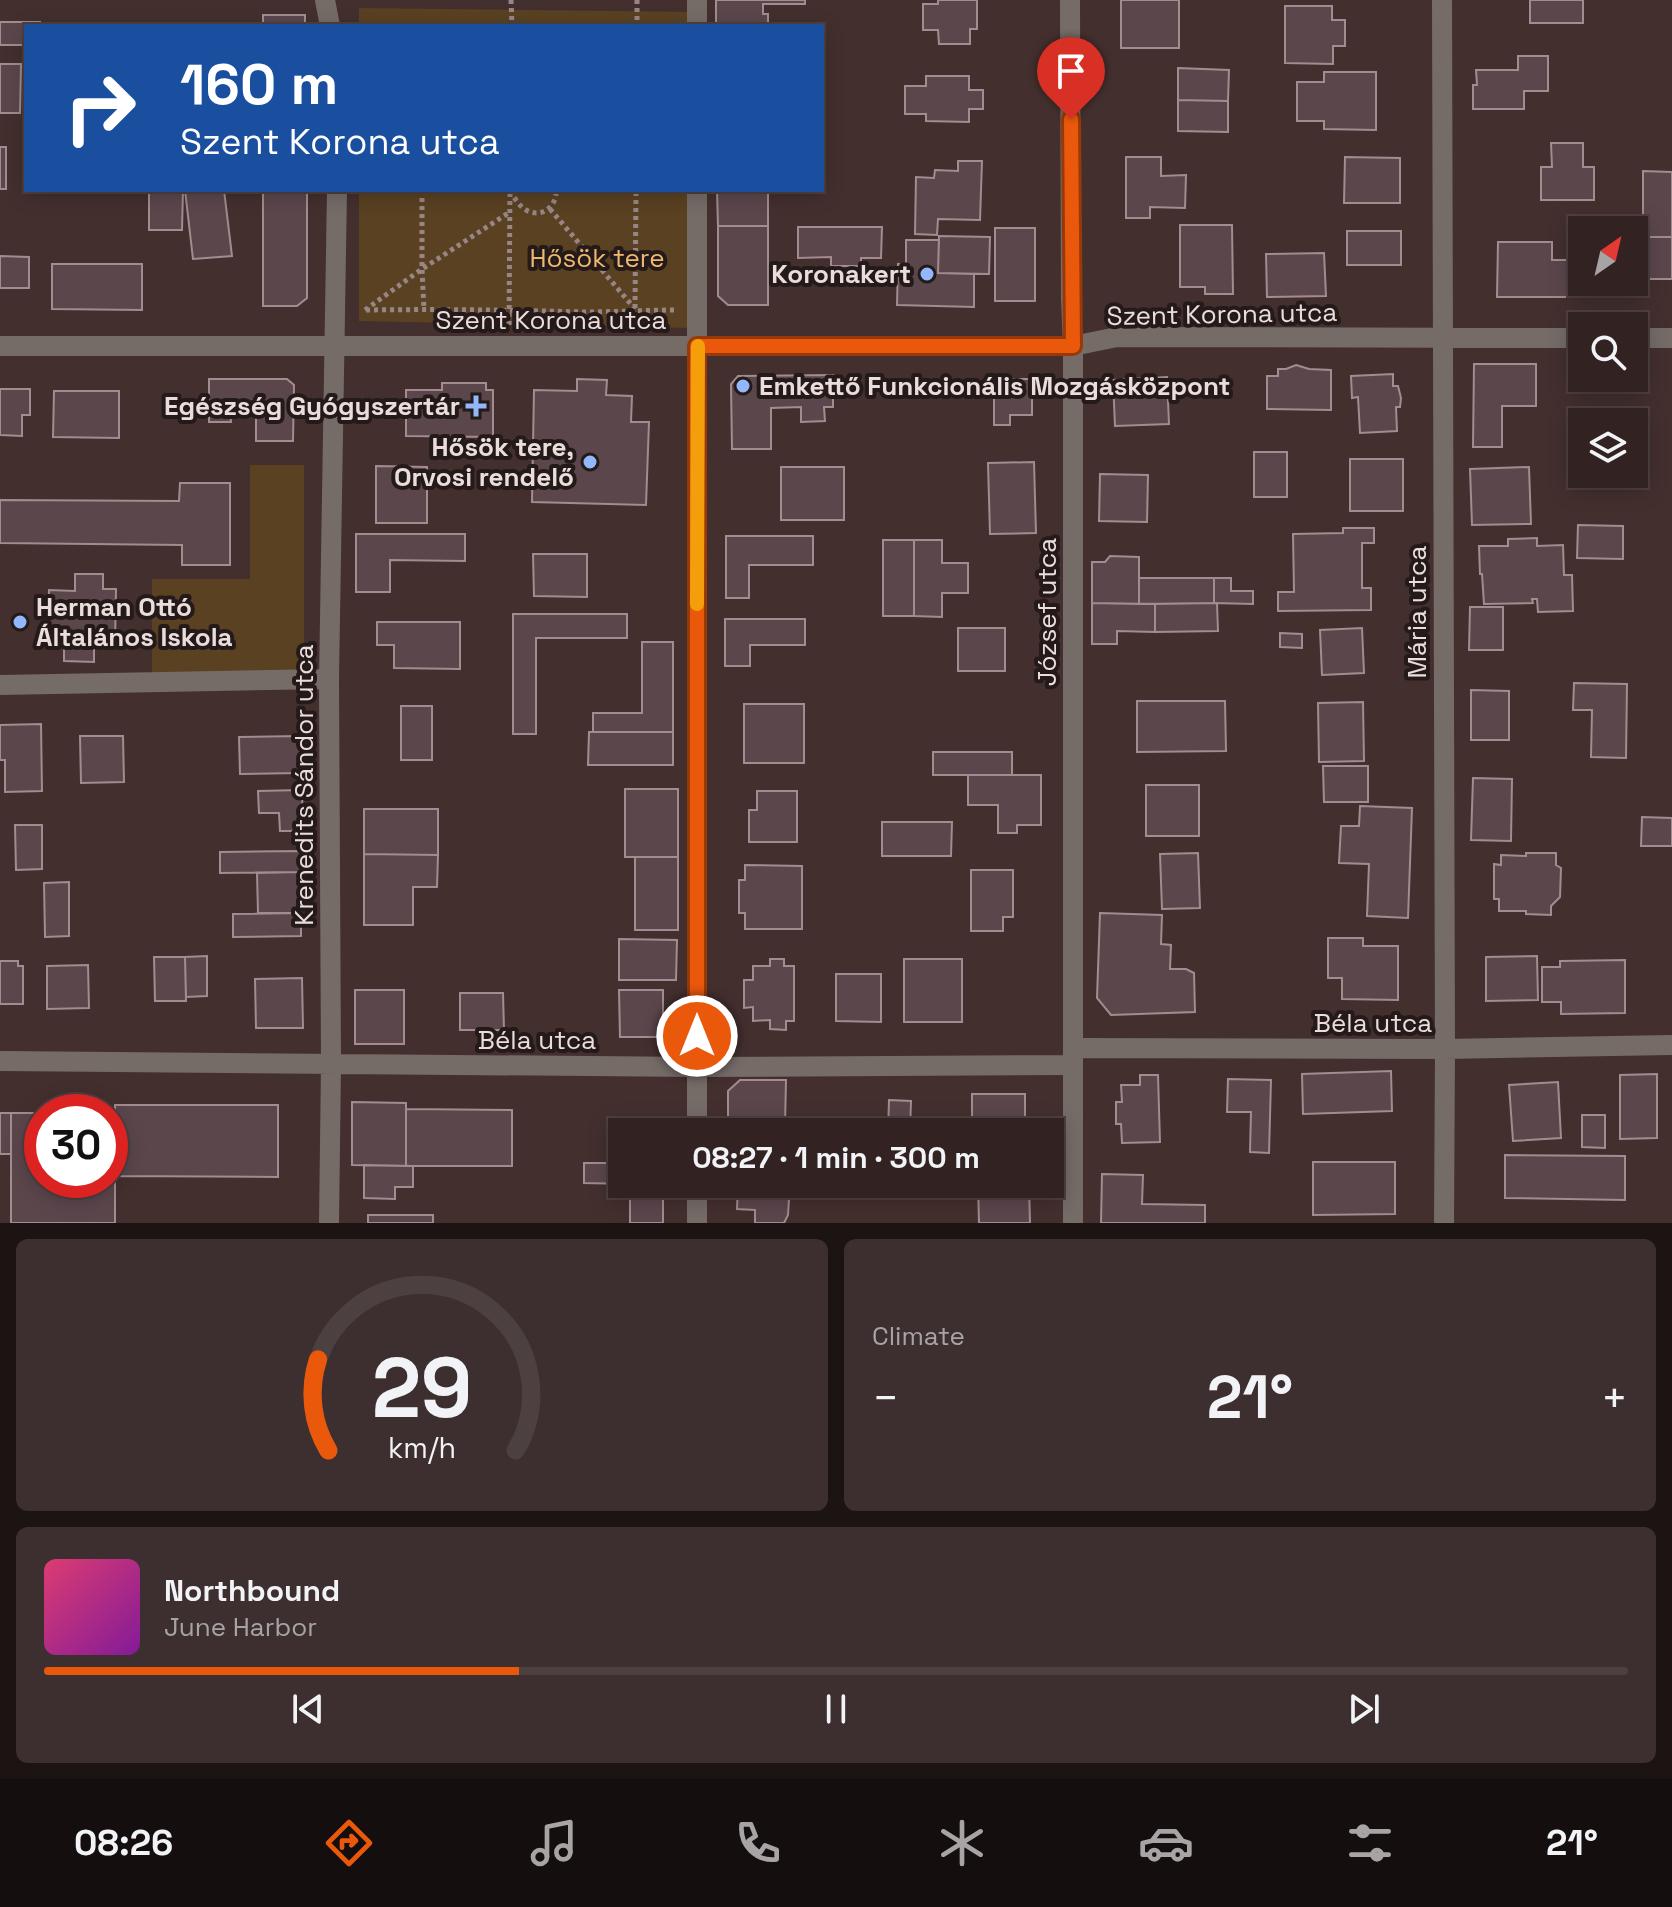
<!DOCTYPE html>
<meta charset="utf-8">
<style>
:root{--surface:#322322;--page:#3d2f2f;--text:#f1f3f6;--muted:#a8a4a5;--line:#4d4040;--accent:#ea580c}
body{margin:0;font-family:"Space Grotesk",sans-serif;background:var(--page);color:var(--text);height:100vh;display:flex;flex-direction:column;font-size:30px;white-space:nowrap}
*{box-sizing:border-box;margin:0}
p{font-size:26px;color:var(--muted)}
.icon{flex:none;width:44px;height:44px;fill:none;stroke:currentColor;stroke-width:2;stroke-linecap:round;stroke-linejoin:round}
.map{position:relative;height:1223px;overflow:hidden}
.details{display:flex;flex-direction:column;gap:16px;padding:16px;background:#1c1313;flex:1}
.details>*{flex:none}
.hud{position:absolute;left:24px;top:24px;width:800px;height:168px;border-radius:0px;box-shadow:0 4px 20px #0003,0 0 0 2px var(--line);background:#1a4fa0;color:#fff;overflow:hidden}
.needle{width:52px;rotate:34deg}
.tools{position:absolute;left:1568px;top:216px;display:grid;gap:16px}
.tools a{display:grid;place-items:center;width:80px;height:80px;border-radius:0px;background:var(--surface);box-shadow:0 4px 20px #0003,0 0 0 2px var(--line);font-size:40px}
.speed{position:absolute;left:24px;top:1094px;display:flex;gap:16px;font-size:40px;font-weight:700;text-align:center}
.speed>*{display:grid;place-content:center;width:104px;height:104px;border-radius:50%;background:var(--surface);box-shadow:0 4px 20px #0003,0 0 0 2px var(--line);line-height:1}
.speed .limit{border:12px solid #d22;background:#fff;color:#111}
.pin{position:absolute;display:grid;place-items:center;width:68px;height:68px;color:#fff;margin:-82px -34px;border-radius:50% 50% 50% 0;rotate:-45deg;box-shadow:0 0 8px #0007}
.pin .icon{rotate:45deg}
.me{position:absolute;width:88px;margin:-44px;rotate:0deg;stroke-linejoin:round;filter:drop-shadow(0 0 6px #0008)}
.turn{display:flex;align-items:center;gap:28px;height:168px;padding:0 24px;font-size:36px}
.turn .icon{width:104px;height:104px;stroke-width:2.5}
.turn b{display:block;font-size:56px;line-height:68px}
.big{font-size:60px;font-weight:700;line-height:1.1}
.details .card{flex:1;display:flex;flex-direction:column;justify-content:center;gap:12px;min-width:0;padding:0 28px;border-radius:12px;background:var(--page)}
.details .dial{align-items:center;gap:0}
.dial svg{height:208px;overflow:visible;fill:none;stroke:var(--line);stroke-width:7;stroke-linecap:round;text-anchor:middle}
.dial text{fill:var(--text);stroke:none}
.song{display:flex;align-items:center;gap:24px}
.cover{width:96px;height:96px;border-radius:12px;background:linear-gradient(135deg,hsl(340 70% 55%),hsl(290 70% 35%))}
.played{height:8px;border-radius:4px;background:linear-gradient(90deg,var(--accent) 30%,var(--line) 30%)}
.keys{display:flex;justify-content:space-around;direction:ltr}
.heat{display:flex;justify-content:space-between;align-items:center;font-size:44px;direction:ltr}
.details .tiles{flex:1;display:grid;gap:16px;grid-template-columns:1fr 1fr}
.card:last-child{grid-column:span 2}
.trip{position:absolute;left:608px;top:1118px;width:456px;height:80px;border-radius:0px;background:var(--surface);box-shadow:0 4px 20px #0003,0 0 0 2px var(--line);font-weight:700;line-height:80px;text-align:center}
.dock{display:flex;height:128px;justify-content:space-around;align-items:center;background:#140e0e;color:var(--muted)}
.dock .icon{width:56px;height:56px}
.dock .current{color:var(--accent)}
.dock b{font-size:36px;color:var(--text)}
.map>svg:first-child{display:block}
.green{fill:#594122}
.building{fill:#5b464c;stroke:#a28b91;stroke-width:2}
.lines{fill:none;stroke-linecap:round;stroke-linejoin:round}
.path{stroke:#978685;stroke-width:5;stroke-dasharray:4 4;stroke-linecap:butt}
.minor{stroke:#756c68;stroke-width:20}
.tertiary{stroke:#756c68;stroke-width:20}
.route-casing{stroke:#983908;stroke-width:20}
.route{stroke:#ea580c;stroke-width:14}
.slow{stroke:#f59e0b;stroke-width:14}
.poi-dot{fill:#93b7fd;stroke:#231a19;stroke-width:3}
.labels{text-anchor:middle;stroke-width:8;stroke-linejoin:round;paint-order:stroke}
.park-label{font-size:26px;fill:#eeb86f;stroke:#231a19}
.poi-label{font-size:26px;font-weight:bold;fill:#eadddc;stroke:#231a19;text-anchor:end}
.street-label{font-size:26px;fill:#eadddc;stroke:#231a19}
</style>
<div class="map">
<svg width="1672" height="1223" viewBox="0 0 1672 1223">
<rect width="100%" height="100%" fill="#432f2e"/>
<path class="green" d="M359,8L697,12V26H359Z
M359,190H695L694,328L359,321Z
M250,465H304V673H152V579H250Z"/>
<path class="building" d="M716,0H805V4H763V14H768V26H716Z
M938,0H977V29H970V44H939L938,30H923V4H938Z
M1121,0H1179V48H1121Z
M1530,0H1583V23H1530Z
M1285,6H1332V20H1345V46H1333V64L1285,63Z
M263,15H305V26H263Z
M0,22H40V26H26V45H0Z
M1518,56H1548V91H1524V109H1473V85H1477L1476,70H1518Z
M0,64H21L20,113H0Z
M1178,68L1229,70L1228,101L1178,100Z
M1324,72H1376V130L1324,129V121H1297V82H1324Z
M926,76H969V90H983V109H969V122L926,121V114H905V86H926Z
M1178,100L1228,101V132L1178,131Z
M1551,143H1583V167H1594V200H1541V167H1552Z
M0,147H6V189H0Z
M1126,157H1161V176L1186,175L1185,208L1150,207V218H1126Z
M1345,157L1400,158V203H1344Z
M958,161H982L980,220L938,219L937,235L915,234L916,177L934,178L935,170L958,171Z
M1643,171L1672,172V237H1643Z
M149,190H183L182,230H149Z
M185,190H224L232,256L193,259Z
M263,190H307V298L297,306H263Z
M717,190H768V226H718Z
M1180,225H1232L1233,294H1205V287H1180Z
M718,226H768V305H728L718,296Z
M798,227H882L881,258H861V266H831V257L798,258Z
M995,228H1035V301H995Z
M1347,231H1401V265H1347Z
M939,236L990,237L989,274L938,273Z
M1634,237H1672V279H1644V260H1634Z
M906,240H939L938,273L974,274V307L897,305L898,264L906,265Z
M1498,242H1552V260H1568L1567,297H1497Z
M1324,253L1326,296L1267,297L1266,254Z
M0,256L29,257V288H0Z
M52,264H142V310L52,309Z
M1474,364H1536V406H1502V447H1473Z
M1296,365L1309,369L1331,370V410L1267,409V376H1278V369H1286Z
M1393,374V386H1398L1401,398L1400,407H1396L1397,431L1360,433L1358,397L1352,398L1351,376Z
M833,375V407H824L825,421L801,422V407L771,408V449H732L731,384L738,376Z
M1167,377L1169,424L1115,426L1113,380Z
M209,379H287L294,385L293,441H256V410H230L231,422H209Z
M577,379L607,380L606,395L632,396L631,422H649L646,505L532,502L534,390L577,391Z
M994,379H1032V415H1010V425H994Z
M442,383H486V390H493V437L406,436V390H442Z
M0,389H30V415H22V436L0,435Z
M54,391H119V438L53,437Z
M1254,452H1287V497H1254Z
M1350,459H1403V511H1350Z
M1034,462L1036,533L990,534L988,463Z
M376,466L427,467V523H376Z
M781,467H844V520H781Z
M1529,467L1531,524L1472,525L1470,469Z
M1100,474L1148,475L1147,522L1099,521Z
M180,483H230V565H182V545L0,543V500L179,501Z
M1578,525L1623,526V559L1577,558Z
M1343,528H1374V543H1362V588H1371V610L1278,611V592H1294L1293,534L1343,533Z
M356,534H465V561L390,560V592H356Z
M726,536H813V565H749V598H726Z
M1537,538V546L1563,545L1564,575H1572L1573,611L1538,612L1537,599H1532L1533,603L1484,604L1482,574H1480L1479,546H1508V539Z
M883,540H914V616H883Z
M914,540H942V563H968V593H942V617L914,616Z
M533,554H587V597L534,596Z
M1110,556L1139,557V604L1092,603V562H1105Z
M75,574H103V589H116L115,646H94V662L64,661V643H48L49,590L75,591Z
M1139,578H1214V603L1139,604Z
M1214,578H1231V591H1253V604L1214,603Z
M1092,603L1155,604V632L1117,631V644H1092Z
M1217,603L1218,631L1155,632V604Z
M1470,607H1503V650H1469Z
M513,614H627V638H536V734H513Z
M725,619H805V645H750V666H725Z
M377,622H460V669L394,668V645H377Z
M958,628H1005V671H958Z
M1362,628L1364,673L1322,675L1320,630Z
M1280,633L1302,634V648L1280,647Z
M642,642H673V732H593V713H642Z
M1574,683L1627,684L1626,758L1591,757L1592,710H1573Z
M1471,690L1509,691V740H1471Z
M1137,701H1225L1226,751L1137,752Z
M1363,702L1364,761L1319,762L1318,703Z
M744,704H804V763H744Z
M401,706H432V760H401Z
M41,724L42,791L5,792V760H0V725Z
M589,732H673V765H588Z
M80,736H123L124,782L81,783Z
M300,736L301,773L240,774L239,737Z
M933,752H1012V775H933Z
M1323,766H1368V802H1324Z
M968,775H1041V825H1017V833H998V805H968Z
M1473,778L1512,779L1511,841L1471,840Z
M1146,785H1199V836H1146Z
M625,789H678V857H625Z
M302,790L303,831H280L279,813H259L258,791Z
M757,791H797V842H749V810H757Z
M1360,806L1412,808L1408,918L1367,916L1369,864L1339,863L1341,826H1359Z
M364,809H438V855L364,854Z
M1642,817L1672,818V846H1641Z
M882,822H952L951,856H882Z
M15,825H42V869L16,870Z
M300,851V872L220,873V852Z
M1198,853L1200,908L1162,909L1160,854Z
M1526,853H1556V865L1561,868L1560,897L1551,906V915L1526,914V911H1499V899H1494V864L1501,865V855L1526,856Z
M364,854L438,855L437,887H413V925H364Z
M635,857H678V930H635Z
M745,865L802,866V929H745V913H739V880H745Z
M971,870H1013V917H1003V931H971Z
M300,872L301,913H258L257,873Z
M69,882V936L45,937L44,883Z
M301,913V936L233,937V914Z
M1100,913L1162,915L1161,944L1171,945L1170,969H1186L1194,973L1195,1012L1111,1015L1097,998Z
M1328,938H1363V946H1398V1000L1342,999V978H1328Z
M619,939L677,940L676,980H619Z
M207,956V996L186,997L185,957Z
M1537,956L1538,1000L1486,1001V957Z
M154,957H185L186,1001H155Z
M770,959H784V966H794V1021H786V1030L770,1029V1020L753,1021V1007L744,1008V980H753V966H770Z
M904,959H962V1022H904Z
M1625,960V1013L1561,1014V1002H1542V967H1560V961Z
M0,961H18V966H23V1004H0Z
M88,965L89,1008L47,1009V966Z
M836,974H881V1022L836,1021Z
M302,978L303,1028H256L255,979Z
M355,990H404V1044H355Z
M619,990H663V1037H620Z
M460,993H503L504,1030H460Z
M1391,1071L1392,1111L1303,1114L1302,1074Z
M1657,1074V1138L1620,1139V1075Z
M1140,1075H1158L1160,1142L1122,1143L1121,1124H1116V1102H1122L1121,1085H1140Z
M1228,1079L1271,1080L1269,1153L1250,1152L1251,1112H1227Z
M740,1080H786L785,1125H768V1132H728V1091Z
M1558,1082L1561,1138L1513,1141L1509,1085Z
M972,1094H1025V1132H972Z
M889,1100L911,1101L910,1132H888Z
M352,1102L406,1103V1166L352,1165Z
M115,1105H278V1177L115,1176Z
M406,1109L512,1110V1166H406Z
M0,1113H11V1154H0Z
M11,1113H42V1180H110V1113H115V1223H11Z
M1582,1115H1605V1148L1582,1147Z
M616,1118H663V1132H622V1163H616Z
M1505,1155L1625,1156V1200L1505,1198Z
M1313,1162H1395V1214L1313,1215Z
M584,1163H622V1184H663V1223H630V1184L584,1183Z
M364,1165L413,1166V1187H395V1199L364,1198Z
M1102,1174L1143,1175L1142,1204L1205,1205V1223H1101Z
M738,1184H790L788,1215L784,1223H755V1210L737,1209Z
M978,1184H1029L1030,1223H979Z
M368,1215H433V1223H368Z"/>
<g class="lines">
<path class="path" d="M511,0L512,26
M637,0V26
M422,190V269L424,309
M510,191C514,197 519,206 526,210C542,219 557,206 556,190
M550,209L635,309
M635,308L636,190
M365,310L422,269L510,212
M366,310C439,309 511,310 584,312C615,312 646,310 677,310
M509,325L510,190"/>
<path class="minor" d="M325,0L330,26
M1442,0L1445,1049L1444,1223
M697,26V0
M697,190V1132
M1634,338H1672
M0,346H1073L1117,337L1582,338
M0,685L329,679
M1074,1048L1445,1049L1672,1045
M0,1061L697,1067L1073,1065
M697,1184V1223
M329,1223L331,1064L329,679L337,190"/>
<path class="tertiary" d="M1070,0L1071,298L1073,346V1223"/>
</g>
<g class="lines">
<g class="route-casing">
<path id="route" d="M697,1036V346H1073L1071,119"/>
</g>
<use href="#route" class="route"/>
<path class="slow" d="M697,604L698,346"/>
</g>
<g class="poi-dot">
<circle cx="927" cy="274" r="8"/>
<circle cx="743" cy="386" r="8"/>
<path d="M472 394h8v8h8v8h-8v8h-8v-8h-8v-8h8z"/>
<circle cx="590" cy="462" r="8"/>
<circle cx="20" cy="622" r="8"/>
</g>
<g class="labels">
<g class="park-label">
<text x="597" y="267">Hősök tere</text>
</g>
<g class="poi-label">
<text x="911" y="283">Koronakert</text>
<text x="759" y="395" text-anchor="start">Emkettő Funkcionális Mozgásközpont</text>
<text x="460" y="415">Egészség Gyógyszertár</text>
<text x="574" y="456">Hősök tere,<tspan x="574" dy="30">Orvosi rendelő</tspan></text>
<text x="36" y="616" text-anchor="start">Herman Ottó<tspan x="36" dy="30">Általános Iskola</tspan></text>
</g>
<g class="street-label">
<text transform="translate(1222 314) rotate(-1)" y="9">Szent Korona utca</text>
<text x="551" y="329">Szent Korona utca</text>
<text transform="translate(1047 612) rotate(-90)" y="9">József utca</text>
<text transform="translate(1417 612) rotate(-90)" y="9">Mária utca</text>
<text transform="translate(304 785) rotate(-90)" y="9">Krenedits Sándor utca</text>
<text x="1373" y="1032">Béla utca</text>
<text x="537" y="1049">Béla utca</text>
</g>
</g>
</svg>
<div class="tools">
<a><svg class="needle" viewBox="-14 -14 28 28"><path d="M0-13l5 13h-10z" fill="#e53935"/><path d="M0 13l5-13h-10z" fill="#a8a4a5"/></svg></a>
<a><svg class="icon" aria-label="search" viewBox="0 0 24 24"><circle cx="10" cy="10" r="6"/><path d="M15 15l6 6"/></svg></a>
<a><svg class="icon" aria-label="layers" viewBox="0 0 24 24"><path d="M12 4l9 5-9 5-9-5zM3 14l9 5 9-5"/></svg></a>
</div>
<div class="speed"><div class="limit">30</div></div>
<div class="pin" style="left:1071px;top:119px;background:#d93025"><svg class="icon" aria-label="arrive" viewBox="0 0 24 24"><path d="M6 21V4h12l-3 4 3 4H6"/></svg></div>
<svg class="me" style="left:697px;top:1036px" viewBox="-20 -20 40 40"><circle r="17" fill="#ea580c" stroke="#fff" stroke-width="3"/><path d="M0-11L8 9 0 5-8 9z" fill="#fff"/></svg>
<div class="trip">08:27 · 1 min · 300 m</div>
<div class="hud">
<div class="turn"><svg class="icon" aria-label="right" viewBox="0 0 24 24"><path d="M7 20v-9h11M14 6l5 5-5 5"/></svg><div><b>160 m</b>Szent Korona utca</div></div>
</div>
</div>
<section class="details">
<div class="tiles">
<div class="card dial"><svg viewBox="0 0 100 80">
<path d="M14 69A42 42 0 1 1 86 69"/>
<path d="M14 69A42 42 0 0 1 10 34" stroke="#ea580c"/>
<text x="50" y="56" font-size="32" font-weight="700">29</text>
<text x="50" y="72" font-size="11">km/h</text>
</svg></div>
<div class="card"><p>Climate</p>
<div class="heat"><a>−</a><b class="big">21°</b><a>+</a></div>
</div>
<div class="card">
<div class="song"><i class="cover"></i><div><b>Northbound</b><p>June Harbor</p></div></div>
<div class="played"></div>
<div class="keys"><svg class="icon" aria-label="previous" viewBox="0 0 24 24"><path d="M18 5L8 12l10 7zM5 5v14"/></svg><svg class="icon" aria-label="pause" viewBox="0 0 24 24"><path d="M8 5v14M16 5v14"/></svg><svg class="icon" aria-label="next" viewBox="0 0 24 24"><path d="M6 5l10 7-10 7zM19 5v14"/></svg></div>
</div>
</div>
</section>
<nav class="dock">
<b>08:26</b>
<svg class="icon current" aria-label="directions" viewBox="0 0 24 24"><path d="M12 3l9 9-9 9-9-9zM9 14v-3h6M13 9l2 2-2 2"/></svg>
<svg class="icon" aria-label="music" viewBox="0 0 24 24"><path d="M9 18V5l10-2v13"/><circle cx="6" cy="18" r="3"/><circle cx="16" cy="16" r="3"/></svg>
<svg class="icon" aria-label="phone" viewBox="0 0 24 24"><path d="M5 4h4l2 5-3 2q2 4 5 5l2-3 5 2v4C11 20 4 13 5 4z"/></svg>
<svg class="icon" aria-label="climate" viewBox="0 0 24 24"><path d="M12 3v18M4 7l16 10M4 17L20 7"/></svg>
<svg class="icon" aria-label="car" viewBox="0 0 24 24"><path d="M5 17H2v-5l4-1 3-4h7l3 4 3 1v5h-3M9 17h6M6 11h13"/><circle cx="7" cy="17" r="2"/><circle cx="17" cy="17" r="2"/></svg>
<svg class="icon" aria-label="filters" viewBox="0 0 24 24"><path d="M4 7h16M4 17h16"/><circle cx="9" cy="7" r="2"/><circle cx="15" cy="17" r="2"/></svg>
<b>21°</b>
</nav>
